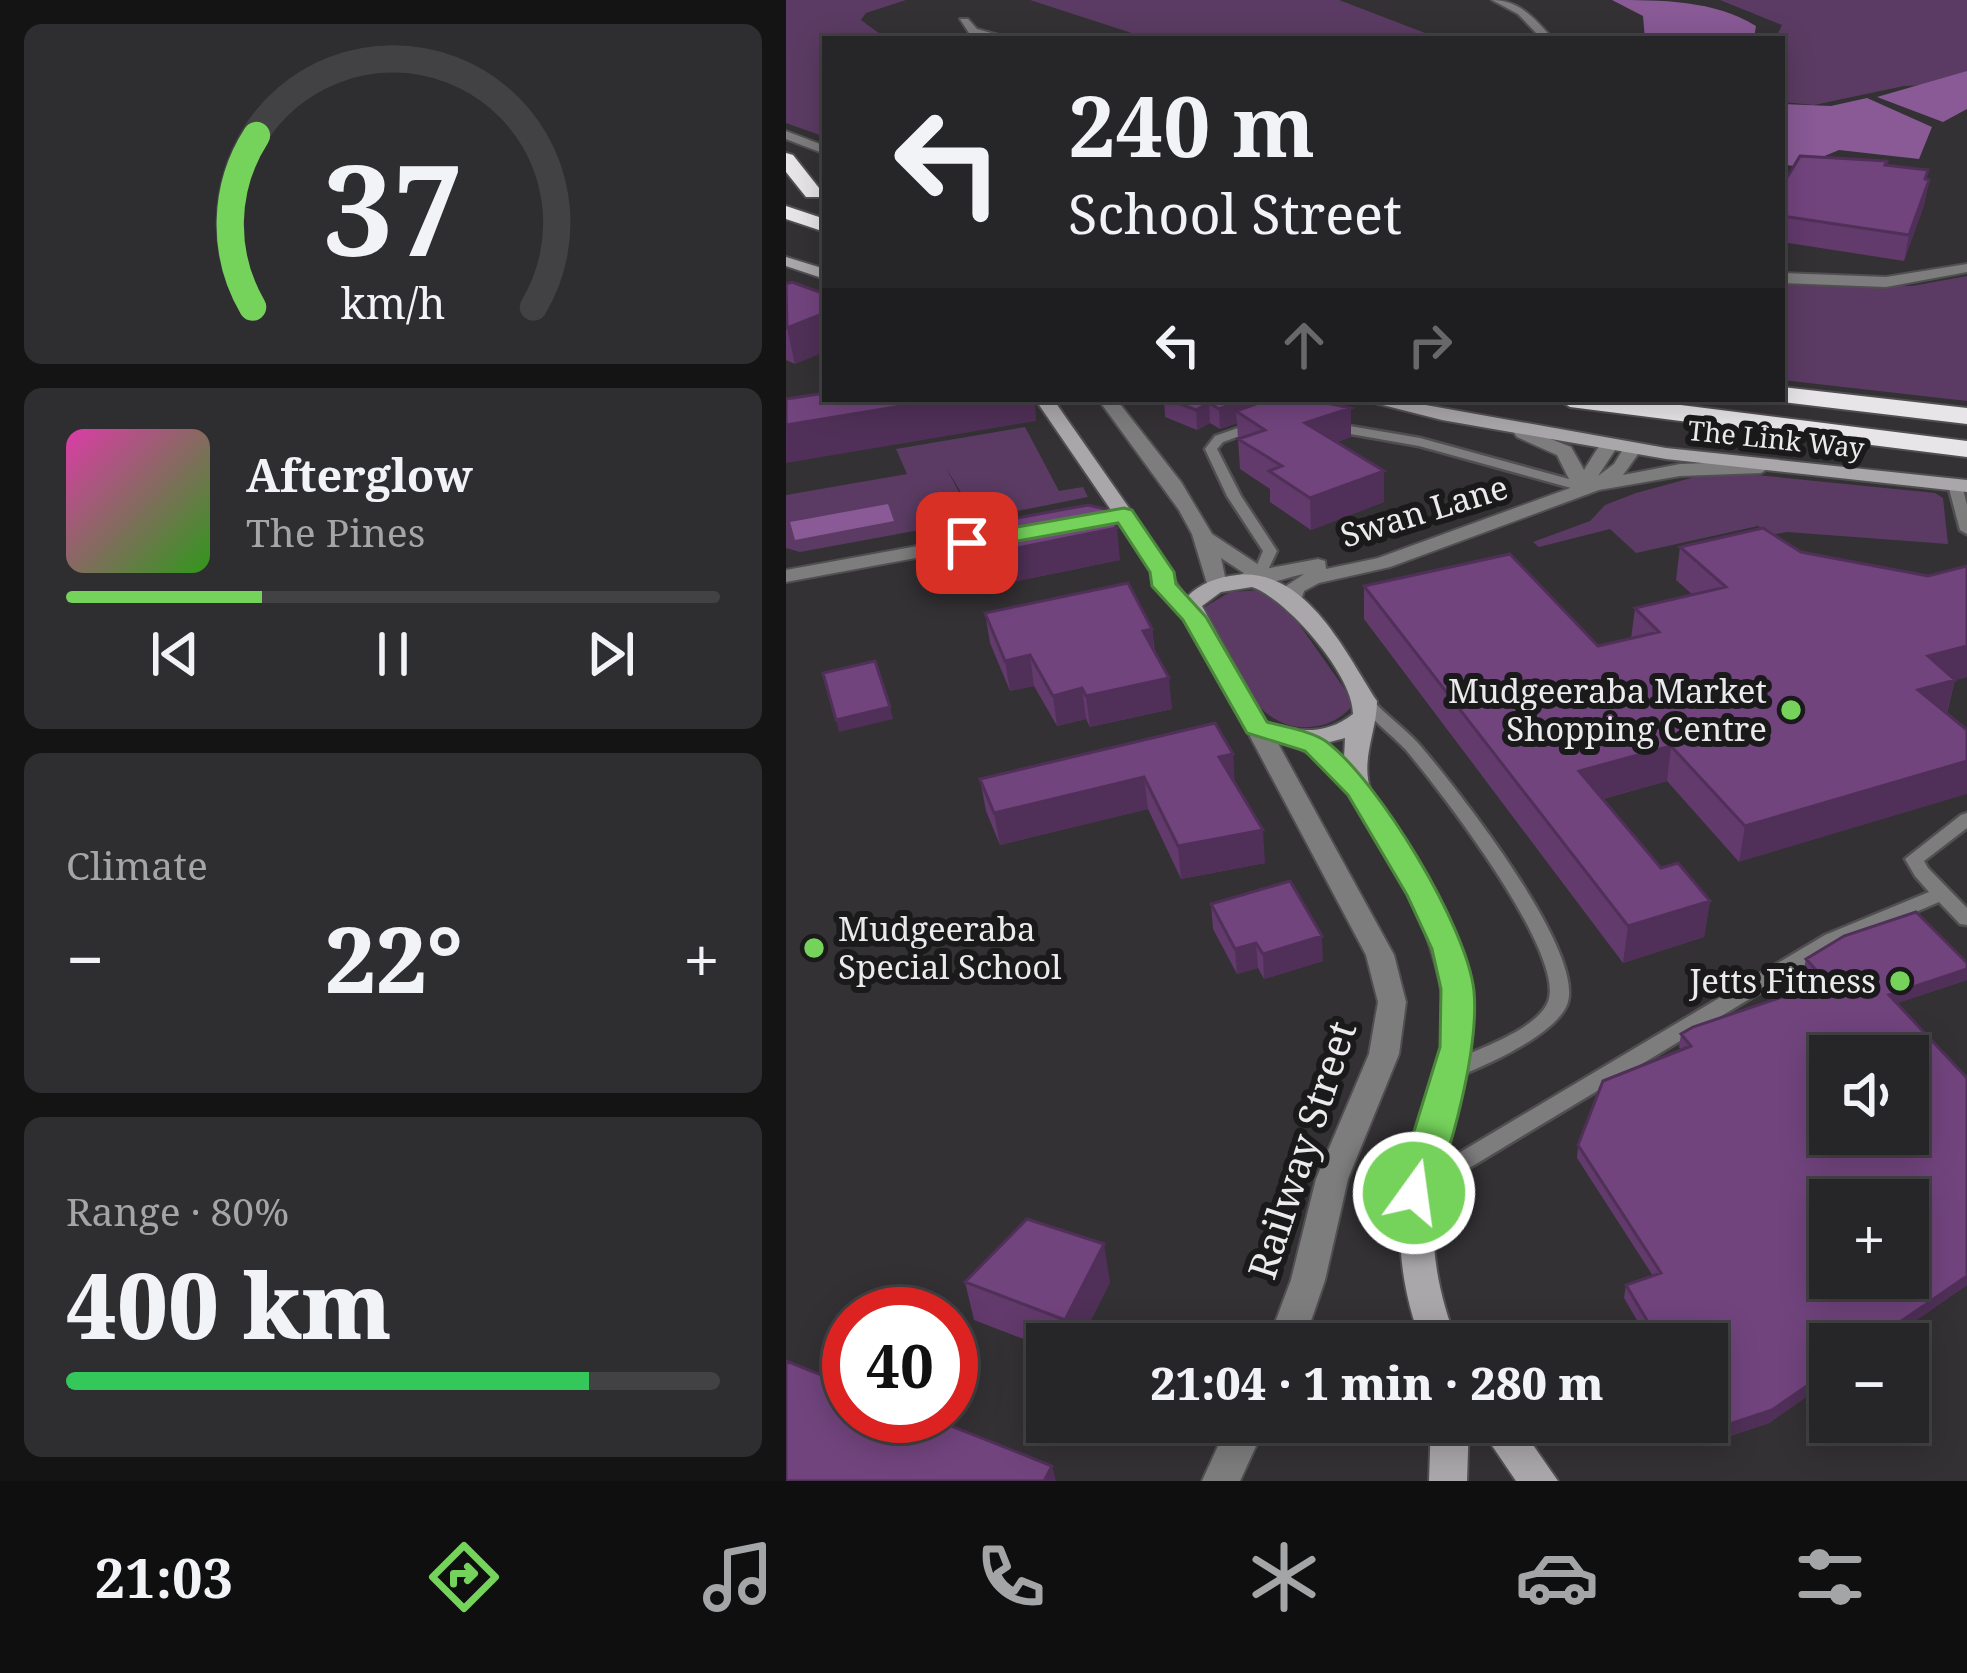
<!DOCTYPE html>
<meta charset="utf-8">
<style>
:root{--surface:#262527;--page:#2e2d2f;--text:#f1f3f6;--muted:#a4a5a7;--line:#424244;--accent:#75d25b}
body{margin:0;font-family:"Noto Serif",serif;background:var(--page);color:var(--text);height:100vh;display:flex;flex-direction:column;font-size:45px;white-space:nowrap}
*{box-sizing:border-box;margin:0}
p{font-size:39px;color:var(--muted)}
.icon{flex:none;width:66px;height:66px;fill:none;stroke:currentColor;stroke-width:2;stroke-linecap:round;stroke-linejoin:round}
.map{position:relative;flex:1;overflow:hidden}
.details{display:flex;flex-direction:column;gap:24px;padding:24px;background:#151415;width:786px}
.details>*{flex:none}
.hud{position:absolute;left:36px;top:36px;width:963px;height:366px;border-radius:0px;box-shadow:0 6px 30px #0003,0 0 0 3px var(--line);background:#262527;color:var(--text);overflow:hidden}
.tools{position:absolute;left:1023px;top:1035px;display:grid;gap:24px}
.tools a{display:grid;place-items:center;width:120px;height:120px;border-radius:0px;background:var(--surface);box-shadow:0 6px 30px #0003,0 0 0 3px var(--line);font-size:60px}
.speed{position:absolute;left:36px;top:1287px;display:flex;gap:24px;font-size:60px;font-weight:700;text-align:center}
.speed>*{display:grid;place-content:center;width:156px;height:156px;border-radius:50%;background:var(--surface);box-shadow:0 6px 30px #0003,0 0 0 3px var(--line);line-height:1}
.speed .limit{border:18px solid #d22;background:#fff;color:#111}
.pin{position:absolute;display:grid;place-items:center;width:102px;height:102px;color:#fff;margin:-51px;border-radius:24px;box-shadow:0 6px 18px #0006}
.me{position:absolute;width:132px;margin:-66px;rotate:14deg;stroke-linejoin:round;filter:drop-shadow(0 0 9px #0008)}
.turn{display:flex;align-items:center;gap:42px;height:252px;padding:0 48px;font-size:54px}
.turn .icon{width:156px;height:156px;stroke-width:2.5}
.turn b{display:block;font-size:84px;line-height:102px}
.lanes{display:flex;align-items:center;height:114px;padding:0 48px;background:#0003;justify-content:center;gap:60px;direction:ltr}
.lanes .off{opacity:.35}
.big{font-size:90px;font-weight:800;line-height:1.1}
.details .tile{flex:1;display:flex;flex-direction:column;justify-content:center;gap:18px;min-width:0;padding:0 42px;border-radius:18px;background:var(--page)}
.details .dial{align-items:center;gap:0}
.dial svg{height:312px;overflow:visible;fill:none;stroke:var(--line);stroke-width:7;stroke-linecap:round;text-anchor:middle}
.dial text{fill:var(--text);stroke:none}
.song{display:flex;align-items:center;gap:36px}
.cover{width:144px;height:144px;border-radius:18px;background:linear-gradient(135deg,hsl(320 70% 55%),hsl(110 70% 35%))}
.played{height:12px;border-radius:6px;background:linear-gradient(90deg,var(--accent) 30%,var(--line) 30%)}
.keys{display:flex;justify-content:space-around;direction:ltr}
.heat{display:flex;justify-content:space-between;align-items:center;font-size:66px;direction:ltr}
.charge{height:18px;border-radius:9px;background:linear-gradient(90deg,#34c759 80%,var(--line) 0)}
.trip{position:absolute;left:240px;top:1323px;width:702px;height:120px;border-radius:0px;background:var(--surface);box-shadow:0 6px 30px #0003,0 0 0 3px var(--line);font-weight:800;line-height:120px;text-align:center}
.tabs{display:flex;height:192px;justify-content:space-around;align-items:center;background:#0f0f10;color:var(--muted)}
.tabs .icon{width:84px;height:84px}
.tabs .on{color:var(--accent)}
.tabs b{font-size:54px;color:var(--text)}
main{display:flex;flex:1;min-height:0}
.map>svg:first-child{display:block}
.green{fill:#5b3b63}
.water{fill:#895a96}
.lines{fill:none;stroke-linecap:round;stroke-linejoin:round}
.lane-casing{stroke:#514f51;stroke-width:5}
.street-casing{stroke:#514f51;stroke-width:4}
.secondary-casing{stroke:#514f51;stroke-width:4}
.highway-casing{stroke:#514f51;stroke-width:4}
.lane{fill:#7e7d7e;fill-rule:evenodd}
.street{fill:#7e7d7e;fill-rule:evenodd}
.secondary{fill:#a9a7a9;fill-rule:evenodd}
.highway{fill:#e7e5e8;fill-rule:evenodd}
.wall{fill:#623a6c}
.shaded-wall{fill:#503058}
.building{fill:#72447e;stroke:#503058;stroke-width:3;fill-rule:evenodd}
.route{fill:#75d25b;stroke:#4c883b;stroke-width:3}
.poi-dot{fill:#75d25b;stroke:#1a1a1b;stroke-width:4.5}
.labels{text-anchor:middle;stroke-width:12;stroke-linejoin:round;paint-order:stroke}
.far-street-label{font-size:27px;fill:#eceaec;stroke:#1a1a1b}
.street-label{font-size:33px;fill:#eceaec;stroke:#1a1a1b}
.poi-label{font-size:33px;fill:#eceaec;stroke:#1a1a1b;text-anchor:end}
.near-street-label{font-size:39px;fill:#eceaec;stroke:#1a1a1b}
</style>
<main>
<section class="details">
<div class="tile dial"><svg viewBox="0 0 100 80">
<path d="M14 69A42 42 0 1 1 86 69"/>
<path d="M14 69A42 42 0 0 1 15 25" stroke="#75d25b"/>
<text x="50" y="56" font-size="32" font-weight="700">37</text>
<text x="50" y="72" font-size="11">km/h</text>
</svg></div>
<div class="tile">
<div class="song"><i class="cover"></i><div><b>Afterglow</b><p>The Pines</p></div></div>
<div class="played"></div>
<div class="keys"><svg class="icon" aria-label="previous" viewBox="0 0 24 24"><path d="M18 5L8 12l10 7zM5 5v14"/></svg><svg class="icon" aria-label="pause" viewBox="0 0 24 24"><path d="M8 5v14M16 5v14"/></svg><svg class="icon" aria-label="next" viewBox="0 0 24 24"><path d="M6 5l10 7-10 7zM19 5v14"/></svg></div>
</div>
<div class="tile"><p>Climate</p>
<div class="heat"><a>−</a><b class="big">22°</b><a>+</a></div>
</div>
<div class="tile"><p>Range · 80%</p><b class="big">400 km</b><div class="charge"></div></div>
</section>
<div class="map">
<svg width="1181" height="1481" viewBox="0 0 1181 1481">
<rect width="100%" height="100%" fill="#333134"/>
<path class="green" d="M0,0H120L80,13L75,20L101,39H39V137L0,123Z
M244,0H553L655,39H364Z
M934,0H1181V83L1118,86L1028,105L996,102V39H989L996,25Z
M1181,276V401L996,380V283L1126,286Z
M239,427L273,491L297,487L302,497L191,519L159,466L188,520L14,552L0,548V495L121,474L110,449Z
M951,473L1149,493L1157,498L1162,544L1001,532L983,535L972,526L850,553L824,529L753,547L747,542L804,521L819,505L850,493L916,475Z
M475,590L496,600L565,698V707C555,719 540,726 524,727C465,733 440,651 417,608L444,592Z"/>
<path class="water" d="M826,0C874,0 929,0 970,26L968,38L859,39L857,16Z
M1181,71V109L1157,122L1091,97Z
M1081,98L1146,127L1133,159L1053,150L1012,167L996,164V104L1045,106Z
M102,504L108,521L9,540L4,522Z"/>
<g class="lines">
<g class="lane-casing">
<path id="lane" d="M469,422L475,426L473,429L437,442L431,449L455,496L491,551L482,570L460,582L453,578L471,565L477,551L441,496L419,449L429,436Z
M546,423L634,438L801,484L803,487L796,491L633,446L542,430L540,427Z
M1169,481L1176,485L1181,505V534L1174,530L1162,485Z
M579,696L585,698C598,714 616,726 631,742C666,782 806,958 780,1007C765,1037 696,1068 665,1079L658,1077L655,1071L658,1065C685,1051 746,1033 761,1004C785,959 652,788 620,750C605,734 587,721 573,704L571,701Z
M1181,813V828L1138,861L1142,868L1181,908V925L1174,924L1153,902L1053,945L642,1193L634,1196L626,1193L623,1187L626,1181L1039,935L1143,892L1129,876L1119,859L1175,815Z"/>
</g>
<g class="street-casing">
<path id="street" d="M706,0C734,0 750,20 767,39H756L732,14Z
M174,19H182L191,29L227,39L183,33Z
M0,131L39,146V154L0,139Z
M1181,264V272L1100,287L996,283V273L1100,277Z
M312,399H330L395,482L426,534L479,569L532,559L539,561L540,569L592,558L787,487L771,455L731,437L728,433L737,428L785,447L798,470L815,443H829L831,447L812,476L828,464L839,446L846,444L855,450L837,475L894,464L975,461L984,467L975,473L894,476L813,490L604,567L533,583L518,591L514,603L506,604L495,598L497,588L518,574C496,578 462,594 443,580L458,573L435,558L441,586L430,592L423,590L406,534L393,510Z
M241,526L248,528V536L0,582V570Z
M471,720L483,727L608,955L620,1002L613,1054L562,1179L539,1280L517,1344H481L505,1280L530,1179L583,1054L592,1002L580,955L459,727Z
M443,1422H481L454,1481H416Z"/>
</g>
<g class="secondary-casing">
<path id="secondary" d="M0,257L39,269V279L0,266Z
M249,399H267L371,548C382,565 387,583 401,597C414,583 432,577 451,575C521,568 559,652 591,701C591,731 574,760 585,791C592,809 610,828 621,845C650,891 678,940 686,995C692,1041 676,1077 663,1120C640,1198 641,1268 672,1344H636C607,1268 608,1198 632,1121C641,1092 655,1064 658,1034C665,956 590,806 530,759C510,743 486,740 463,732L399,620L367,586L366,572L351,548ZM466,587C501,599 568,676 567,714C541,735 511,733 480,722L416,606L435,592ZM559,738L558,758L540,743Z
M573,399H606L880,448L1181,480V492L880,459L656,420Z
M645,1422H683L681,1481H643Z
M690,1422H731L772,1481H730Z"/>
</g>
<g class="highway-casing">
<path id="highway" d="M0,153L7,155L37,193L34,197H20L0,172Z
M0,206L39,219V232L0,219Z
M996,387L1181,408V424L987,401L996,399Z
M771,399H847L1181,441V457L784,407Z"/>
</g>
<use href="#lane" class="lane"/>
<use href="#street" class="street"/>
<use href="#secondary" class="secondary"/>
<use href="#highway" class="highway"/>
</g>
<path class="wall" d="M1100,165L1143,180L1138,205L1118,261L996,242V186Z
M0,284L9,364L0,360Z
M378,399H480L565,437L551,442L598,502L525,530L484,502V489L454,469L451,423L434,429L424,423L411,430L379,417Z
M209,522L334,560L226,582L214,554Z
M894,547L1015,552L1142,576L1181,566V677L1169,680L1161,713L953,862L881,781L817,799L875,868L924,901L918,937L837,963L578,619V586L812,646L845,639L849,608L907,595L890,580Z
M199,613L366,629L369,652L386,709L304,727L300,719L271,726L248,686L224,691L204,643Z
M447,754L448,783L479,863L395,879L362,809L214,845L200,811L194,779Z
M425,904L537,961L478,979L472,968L451,974L427,929Z
M1020,959L1181,980L1111,1003L1181,1078V1285L1096,1344H1044V1380L983,1423L923,1443L911,1422H921V1344H865L838,1298L840,1285L867,1276L791,1158L792,1145L895,1050L893,1047L895,1034L1030,985L1017,972Z
M179,1282H324L293,1344H261V1348L188,1320Z"/>
<path class="shaded-wall" d="M1143,180L1138,205L1118,261L1123,235Z
M39,313V352L9,364L1,328Z
M158,399H249L250,421L0,463V425Z
M461,399H480L481,412L450,411L451,423L434,429L433,409Z
M423,403L424,423L411,430L410,410Z
M565,408V437L520,453L519,423Z
M598,471V502L525,530L524,498Z
M331,528L334,560L226,582L221,550Z
M366,629L369,659L357,631Z
M1181,646V677L1169,680L1160,714L1124,725L1142,656Z
M244,655L248,686L224,691L219,661Z
M383,678L386,709L304,727L300,696Z
M296,688L300,719L271,726L267,696Z
M104,707L107,719L53,732L50,720Z
M885,746L881,781L790,806L793,771Z
M447,754L449,787L433,757Z
M1181,761V794L953,862L959,826Z
M358,777L362,809L214,845L208,813Z
M477,830L479,863L395,879L392,846Z
M924,901L918,937L837,963L842,926Z
M536,936L537,961L478,979L477,954Z
M470,943L472,968L451,974L449,949Z
M1181,969V980L1100,1007L1103,995Z
M318,1244L324,1282L293,1344H284L279,1320Z
M1181,1276V1285L1096,1344H1082Z
M1044,1370V1380L983,1423L923,1443L926,1430Z
M266,1466L270,1481H258Z"/>
<path class="building" d="M1014,156L1101,161L1099,165L1142,170L1139,179L1143,180L1123,235L996,216V186Z
M6,282L39,294V313L1,328L0,284Z
M39,393V399H158L0,425V399Z
M382,399H461L433,409L423,403L410,410Z
M484,399H521L565,408L519,423L598,471L524,498L483,471L496,466L452,439L479,430L450,411Z
M302,505L320,509L331,528L221,550L209,522Z
M977,528L1015,552L1142,576L1181,566V646L1142,656L1169,680L1132,690L1181,730V761L959,826L885,746L793,771L875,868L892,863L924,901L842,926L578,586L724,554L812,646L873,632L849,608L940,587L894,547Z
M342,583L366,629L357,631L383,678L300,696L296,688L267,696L244,655L219,661L199,613Z
M89,661L104,707L50,720L37,673Z
M429,723L447,754L433,757L477,830L392,846L358,777L208,813L194,779Z
M504,881L536,936L477,954L470,943L449,949L425,904Z
M1130,912L1181,963V969L1103,995L1181,1078V1276L1082,1344H1044V1370L986,1410L926,1430L921,1421V1344H875L840,1285L875,1273L792,1145L817,1081L905,1046L895,1034L907,1027L1041,982L1020,959L1058,936ZM1044,1056H1122V1134H1044ZM1044,1200H1122V1278H1044Z
M241,1219L318,1244L279,1320L179,1282Z
M0,1361L63,1386V1416H140L266,1466L258,1481H0Z"/>
<path class="route" d="M338,508L346,510L388,572L390,584L420,617L481,722C499,727 526,731 541,742C593,782 681,926 688,991C693,1046 666,1155 641,1204L628,1208L615,1204L609,1193L654,1047L655,989L646,949L621,895L562,795L519,751L461,733L397,620L366,586L364,572L332,523L181,550L170,543L181,536Z"/>
<g class="poi-dot">
<circle cx="1005" cy="710" r="12"/>
<circle cx="28" cy="948" r="12"/>
<circle cx="1114" cy="981" r="12"/>
</g>
<g class="labels">
<g class="far-street-label">
<text transform="translate(990 440) rotate(6)" y="9">The Link Way</text>
</g>
<g class="street-label">
<text transform="translate(638 511) rotate(-17)" y="12">Swan Lane</text>
</g>
<g class="poi-label">
<text x="981" y="703">Mudgeeraba Market<tspan x="981" dy="38">Shopping Centre</tspan></text>
<text x="52" y="941" text-anchor="start">Mudgeeraba<tspan x="52" dy="38">Special School</tspan></text>
<text x="1090" y="993">Jetts Fitness</text>
</g>
<g class="near-street-label">
<text transform="translate(516 1150) rotate(-72)" y="14">Railway Street</text>
</g>
</g>
</svg>
<div class="tools">
<a><svg class="icon" aria-label="sound" viewBox="0 0 24 24"><path d="M4 9h4l5-4v14l-5-4H4zM17 9q2 3 0 6"/></svg></a>
<a>+</a>
<a>−</a>
</div>
<div class="speed"><div class="limit">40</div></div>
<div class="pin" style="left:181px;top:543px;background:#d93025"><svg class="icon" aria-label="arrive" viewBox="0 0 24 24"><path d="M6 21V4h12l-3 4 3 4H6"/></svg></div>
<svg class="me" style="left:628px;top:1193px" viewBox="-20 -20 40 40"><circle r="17" fill="#75d25b" stroke="#fff" stroke-width="3"/><path d="M0-11L8 9 0 5-8 9z" fill="#fff"/></svg>
<div class="trip">21:04 · 1 min · 280 m</div>
<div class="hud">
<div class="turn"><svg class="icon" aria-label="left" viewBox="0 0 24 24"><path d="M17 20v-9H6M10 6l-5 5 5 5"/></svg><div><b>240 m</b>School Street</div></div>
<div class="lanes"><svg class="icon" aria-label="left" viewBox="0 0 24 24"><path d="M17 20v-9H6M10 6l-5 5 5 5"/></svg><svg class="icon off" aria-label="ahead" viewBox="0 0 24 24"><path d="M12 20V5M6 11l6-6 6 6"/></svg><svg class="icon off" aria-label="right" viewBox="0 0 24 24"><path d="M7 20v-9h11M14 6l5 5-5 5"/></svg></div>
</div>
</div>
</main>
<nav class="tabs">
<b>21:03</b>
<svg class="icon on" aria-label="directions" viewBox="0 0 24 24"><path d="M12 3l9 9-9 9-9-9zM9 14v-3h6M13 9l2 2-2 2"/></svg>
<svg class="icon" aria-label="music" viewBox="0 0 24 24"><path d="M9 18V5l10-2v13"/><circle cx="6" cy="18" r="3"/><circle cx="16" cy="16" r="3"/></svg>
<svg class="icon" aria-label="phone" viewBox="0 0 24 24"><path d="M5 4h4l2 5-3 2q2 4 5 5l2-3 5 2v4C11 20 4 13 5 4z"/></svg>
<svg class="icon" aria-label="climate" viewBox="0 0 24 24"><path d="M12 3v18M4 7l16 10M4 17L20 7"/></svg>
<svg class="icon" aria-label="car" viewBox="0 0 24 24"><path d="M5 17H2v-5l4-1 3-4h7l3 4 3 1v5h-3M9 17h6M6 11h13"/><circle cx="7" cy="17" r="2"/><circle cx="17" cy="17" r="2"/></svg>
<svg class="icon" aria-label="filters" viewBox="0 0 24 24"><path d="M4 7h16M4 17h16"/><circle cx="9" cy="7" r="2"/><circle cx="15" cy="17" r="2"/></svg>
</nav>
